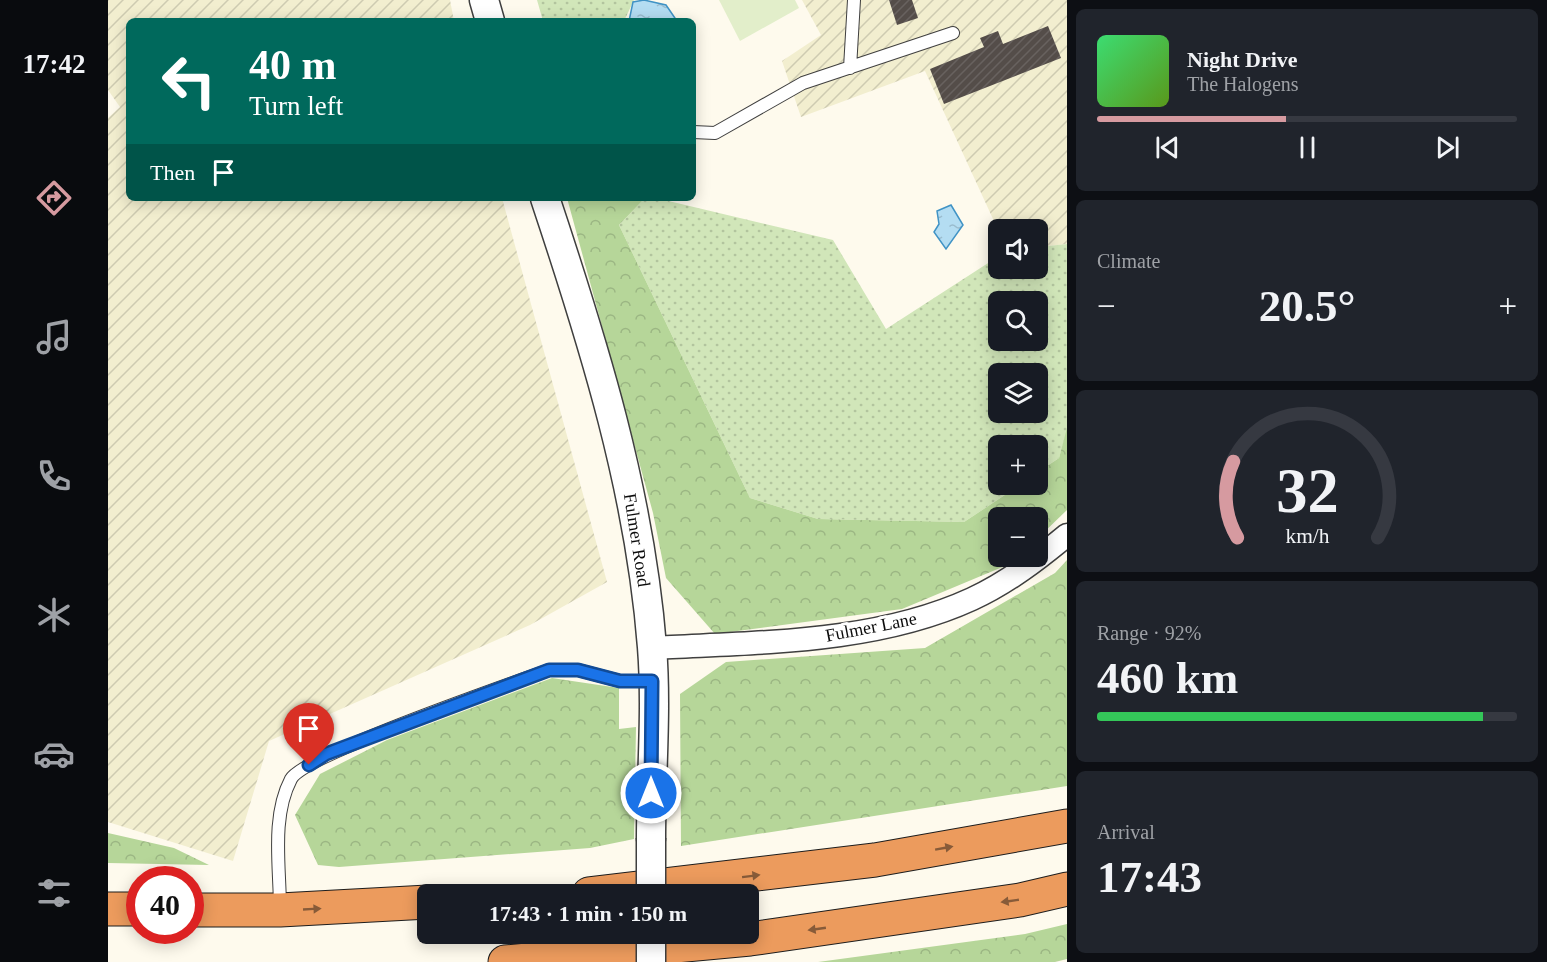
<!DOCTYPE html>
<meta charset="utf-8">
<style>
:root{--surface:#171b24;--page:#20242c;--text:#f1f3f6;--muted:#9ea1a6;--line:#363941;--accent:#d69aa0}
body{margin:0;font-family:Georgia,serif;background:var(--page);color:var(--text);height:100vh;display:flex;flex-direction:column;font-size:22px;white-space:nowrap}
*{box-sizing:border-box;margin:0}
p{font-size:20px;color:var(--muted)}
.icon{flex:none;width:33px;height:33px;fill:none;stroke:currentColor;stroke-width:2;stroke-linecap:round;stroke-linejoin:round}
.map{position:relative;flex:1;overflow:hidden}
.side{display:flex;flex-direction:column;gap:9px;padding:9px;background:#0d0f14;width:480px}
.side>*{flex:none}
.guide{position:absolute;left:18px;top:18px;width:570px;height:183px;border-radius:9px;box-shadow:0 3px 15px #0003;background:#00695c;color:#fff;overflow:hidden}
.buttons{position:absolute;left:880px;top:219px;display:grid;gap:12px}
.buttons a{display:grid;place-items:center;width:60px;height:60px;border-radius:9px;background:var(--surface);box-shadow:0 3px 15px #0003;font-size:30px}
.speed{position:absolute;left:18px;top:866px;display:flex;gap:12px;font-size:30px;font-weight:700;text-align:center}
.speed>*{display:grid;place-content:center;width:78px;height:78px;border-radius:50%;background:var(--surface);box-shadow:0 3px 15px #0003;line-height:1}
.speed .limit{border:9px solid #d22;background:#fff;color:#111}
.pin{position:absolute;display:grid;place-items:center;width:51px;height:51px;color:#fff;margin:-62px -26px;border-radius:50% 50% 50% 0;rotate:-45deg;box-shadow:0 0 6px #0007}
.pin .icon{rotate:45deg}
.me{position:absolute;width:66px;margin:-33px;rotate:0deg;stroke-linejoin:round;filter:drop-shadow(0 0 4px #0008)}
.turn{display:flex;align-items:center;gap:21px;height:126px;padding:0 24px;font-size:27px}
.turn .icon{width:78px;height:78px;stroke-width:2.5}
.turn b{display:block;font-size:42px;line-height:51px}
.then{display:flex;align-items:center;height:57px;padding:0 24px;background:#0003;gap:12px;font-size:22px}
.big{font-size:45px;font-weight:700;line-height:1.1}
.side .card{flex:1;display:flex;flex-direction:column;justify-content:center;gap:9px;min-width:0;padding:0 21px;border-radius:9px;background:var(--page)}
.side .dial{align-items:center;gap:0}
.dial svg{height:156px;overflow:visible;fill:none;stroke:var(--line);stroke-width:7;stroke-linecap:round;text-anchor:middle}
.dial text{fill:var(--text);stroke:none}
.song{display:flex;align-items:center;gap:18px}
.cover{width:72px;height:72px;border-radius:9px;background:linear-gradient(135deg,hsl(140 70% 55%),hsl(90 70% 35%))}
.played{height:6px;border-radius:3px;background:linear-gradient(90deg,var(--accent) 45%,var(--line) 45%)}
.keys{display:flex;justify-content:space-around;direction:ltr}
.heat{display:flex;justify-content:space-between;align-items:center;font-size:33px;direction:ltr}
.charge{height:9px;border-radius:4px;background:linear-gradient(90deg,#34c759 92%,var(--line) 0)}
.trip{position:absolute;left:309px;top:884px;width:342px;height:60px;border-radius:9px;background:var(--surface);box-shadow:0 3px 15px #0003;font-weight:700;line-height:60px;text-align:center}
main{display:flex;flex:1;min-height:0}
.tabs{display:flex;flex-direction:column;width:108px;justify-content:space-around;align-items:center;background:#090b0e;color:var(--muted)}
.tabs .icon{width:42px;height:42px}
.tabs .current{color:var(--accent)}
.tabs b{font-size:27px;color:var(--text)}
.map>svg:first-child{display:block}
.farmland{fill:url(#farmland-furrows)}
.grass{fill:url(#grass-dots);fill-rule:evenodd}
.forest{fill:url(#forest-crowns)}
.pitch{fill:#e2eeca}
.water{fill:url(#water-ripples);stroke:#4093c5;stroke-width:1.5}
.building{fill:url(#building-hatch)}
.lines{fill:none;stroke-linecap:round;stroke-linejoin:round}
.service-casing{stroke:#3f3f3f;stroke-width:14}
.minor-casing{stroke:#3f3f3f;stroke-width:25}
.tertiary-casing{stroke:#3f3f3f;stroke-width:31}
.motorway-casing{stroke:#1d1d1d;stroke-width:35}
.service{stroke:#fff;stroke-width:12}
.minor{stroke:#fff;stroke-width:22}
.tertiary{stroke:#fff;stroke-width:28}
.motorway{stroke:#ec9b5d;stroke-width:33}
.tertiary-bridge-casing{stroke:#3f3f3f;stroke-width:31;stroke-linecap:butt}
.tertiary-bridge{stroke:#fff;stroke-width:28}
.oneway{fill:#875b39}
.route-casing{stroke:#114b97;stroke-width:15}
.route{stroke:#1a73e8;stroke-width:10}
.labels{text-anchor:middle;stroke-width:6;stroke-linejoin:round;paint-order:stroke}
.street-label{font-size:18px;fill:#0c0c0c;stroke:#fff}
</style>
<main>
<nav class="tabs">
<b>17:42</b>
<svg class="icon current" aria-label="directions" viewBox="0 0 24 24"><path d="M12 3l9 9-9 9-9-9zM9 14v-3h6M13 9l2 2-2 2"/></svg>
<svg class="icon" aria-label="music" viewBox="0 0 24 24"><path d="M9 18V5l10-2v13"/><circle cx="6" cy="18" r="3"/><circle cx="16" cy="16" r="3"/></svg>
<svg class="icon" aria-label="phone" viewBox="0 0 24 24"><path d="M5 4h4l2 5-3 2q2 4 5 5l2-3 5 2v4C11 20 4 13 5 4z"/></svg>
<svg class="icon" aria-label="climate" viewBox="0 0 24 24"><path d="M12 3v18M4 7l16 10M4 17L20 7"/></svg>
<svg class="icon" aria-label="car" viewBox="0 0 24 24"><path d="M5 17H2v-5l4-1 3-4h7l3 4 3 1v5h-3M9 17h6M6 11h13"/><circle cx="7" cy="17" r="2"/><circle cx="17" cy="17" r="2"/></svg>
<svg class="icon" aria-label="filters" viewBox="0 0 24 24"><path d="M4 7h16M4 17h16"/><circle cx="9" cy="7" r="2"/><circle cx="15" cy="17" r="2"/></svg>
</nav>
<div class="map">
<svg width="959" height="962" viewBox="0 0 959 962">
<defs>
<pattern id="farmland-furrows" width="10" height="10" patternUnits="userSpaceOnUse" patternTransform="scale(1.5)"><rect width="10" height="10" fill="#f2eecf"/><path d="M-1 1l2-2M0 10L10 0M9 11l2-2" fill="none" stroke="#cecbb1"/></pattern>
<pattern id="grass-dots" width="8" height="8" patternUnits="userSpaceOnUse" patternTransform="scale(1.5)"><rect width="8" height="8" fill="#d1e6b9"/><path d="M2 2h.1M6 6h.1" fill="none" stroke="#b2c49e" stroke-width="1.8" stroke-linecap="round"/></pattern>
<pattern id="forest-crowns" width="20" height="18" patternUnits="userSpaceOnUse" patternTransform="scale(1.5)"><rect width="20" height="18" fill="#b6d699"/><path d="M2 6a3 3 0 1 1 6 0M12 15a3 3 0 1 1 6 0" fill="none" stroke="#9bb683"/></pattern>
<pattern id="water-ripples" width="26" height="14" patternUnits="userSpaceOnUse" patternTransform="scale(1.5)"><rect width="26" height="14" fill="#b4ddf2"/><path d="M2 4q2-2 4 0t4 0M15 11q2-2 4 0t4 0" fill="none" stroke="#9abcce"/></pattern>
<pattern id="building-hatch" width="6" height="6" patternUnits="userSpaceOnUse" patternTransform="scale(1.5)"><rect width="6" height="6" fill="#544d49"/><path d="M-1 1l2-2M0 6l6-6M5 7l2-2" fill="none" stroke="#68625f"/></pattern>
</defs>
<rect width="100%" height="100%" fill="#fefaed"/>
<path class="farmland" d="M0,0H342L346,21H21V198H394L499,582L422,625L161,741L125,861L0,822V118L12,107L0,90Z
M694,0H959V244L930,247V230H891V232L817,71L693,117L674,61L713,35Z"/>
<path class="grass" d="M429,0H526L516,21H435Z
M537,198H548L725,240L778,329L891,256V268H930V247L959,244V431L951,458L930,472V446H891V484L912,485L856,522L710,519L642,498L511,225ZM891,302H930V340H891ZM891,374H930V412H891Z"/>
<path class="forest" d="M459,198H537L511,225L642,498L710,519L856,522L912,485L930,484V472L951,458L959,428V510L930,538V518H891V556L911,557L904,563L794,609L607,634L558,578L545,513Z
M959,560V786L573,846L572,694L618,662L817,648L947,573Z
M444,678L511,688V729L528,727L526,839L482,848L231,867L210,865L187,815L212,774L279,740Z
M0,833L66,848L101,865L0,863Z
M959,924V959L947,962H710L917,934Z"/>
<path class="pitch" d="M611,0H687L691,8L632,41Z"/>
<path class="water" d="M536,0L558,5L569,21H521L525,2Z
M843,205L855,225L838,249L826,232L831,224L829,211Z"/>
<path class="building" d="M781,0H804L810,18L789,25Z
M940,26L953,58L836,104L822,69L876,47L872,38L890,31L895,44Z"/>
<g class="lines">
<g class="service-casing">
<path id="service" d="M742,68L746,0
M585,132L607,133L695,83L845,33
M172,909C172,867 163,817 183,779C196,755 403,684 441,670H470L512,681H544"/>
</g>
<g class="minor-casing">
<path id="minor" d="M544,648C650,642 766,644 864,599C899,583 930,559 959,535"/>
</g>
<g class="tertiary-casing">
<path id="tertiary" d="M376,0L382,21
M437,198C486,345 532,492 544,647C549,710 543,775 543,838"/>
</g>
<g class="motorway-casing">
<path id="motorway" d="M481,894L767,860L959,826
M0,909H32
M82,910H172L320,902
M397,962L642,939L912,900L959,889"/>
</g>
<use href="#service" class="service"/>
<use href="#minor" class="minor"/>
<use href="#tertiary" class="tertiary"/>
<use href="#motorway" class="motorway"/>
<g class="tertiary-bridge-casing">
<path id="tertiary-bridge" d="M543,894V838
M543,962V933"/>
</g>
<use href="#tertiary-bridge" class="tertiary-bridge"/>
</g>
<defs><path id="oneway-solid" d="M-6-.8H1V-3.2L6.5 0L1 3.2V.8H-6Z" transform="scale(1.5)"/></defs>
<g class="oneway">
<use href="#oneway-solid" transform="translate(836 848) rotate(-10)"/>
<use href="#oneway-solid" transform="translate(643 876) rotate(-7)"/>
<use href="#oneway-solid" transform="translate(902 901) rotate(172)"/>
<use href="#oneway-solid" transform="translate(204 909) rotate(-3)"/>
<use href="#oneway-solid" transform="translate(709 929) rotate(172)"/>
</g>
<g class="lines">
<g class="route-casing">
<path id="route" d="M201,765L218,754L441,670H470L512,681H544L543,793"/>
</g>
<use href="#route" class="route"/>
</g>
<g class="labels">
<g class="street-label">
<text transform="translate(529 540) rotate(81)" y="6">Fulmer Road</text>
<text transform="translate(763 627) rotate(-11)" y="6">Fulmer Lane</text>
</g>
</g>
</svg>
<div class="buttons">
<a><svg class="icon" aria-label="sound" viewBox="0 0 24 24"><path d="M4 9h4l5-4v14l-5-4H4zM17 9q2 3 0 6"/></svg></a>
<a><svg class="icon" aria-label="search" viewBox="0 0 24 24"><circle cx="10" cy="10" r="6"/><path d="M15 15l6 6"/></svg></a>
<a><svg class="icon" aria-label="layers" viewBox="0 0 24 24"><path d="M12 4l9 5-9 5-9-5zM3 14l9 5 9-5"/></svg></a>
<a>+</a>
<a>−</a>
</div>
<div class="speed"><div class="limit">40</div></div>
<div class="pin" style="left:201px;top:765px;background:#d93025"><svg class="icon" aria-label="arrive" viewBox="0 0 24 24"><path d="M6 21V4h12l-3 4 3 4H6"/></svg></div>
<svg class="me" style="left:543px;top:793px" viewBox="-20 -20 40 40"><circle r="17" fill="#1a73e8" stroke="#fff" stroke-width="3"/><path d="M0-11L8 9 0 5-8 9z" fill="#fff"/></svg>
<div class="trip">17:43 · 1 min · 150 m</div>
<div class="guide">
<div class="turn"><svg class="icon" aria-label="left" viewBox="0 0 24 24"><path d="M17 20v-9H6M10 6l-5 5 5 5"/></svg><div><b>40 m</b>Turn left</div></div>
<div class="then">Then<svg class="icon" aria-label="arrive" viewBox="0 0 24 24"><path d="M6 21V4h12l-3 4 3 4H6"/></svg></div>
</div>
</div>
<section class="side">
<div class="card">
<div class="song"><i class="cover"></i><div><b>Night Drive</b><p>The Halogens</p></div></div>
<div class="played"></div>
<div class="keys"><svg class="icon" aria-label="previous" viewBox="0 0 24 24"><path d="M18 5L8 12l10 7zM5 5v14"/></svg><svg class="icon" aria-label="pause" viewBox="0 0 24 24"><path d="M8 5v14M16 5v14"/></svg><svg class="icon" aria-label="next" viewBox="0 0 24 24"><path d="M6 5l10 7-10 7zM19 5v14"/></svg></div>
</div>
<div class="card"><p>Climate</p>
<div class="heat"><a>−</a><b class="big">20.5°</b><a>+</a></div>
</div>
<div class="card dial"><svg viewBox="0 0 100 80">
<path d="M14 69A42 42 0 1 1 86 69"/>
<path d="M14 69A42 42 0 0 1 12 30" stroke="#d69aa0"/>
<text x="50" y="56" font-size="32" font-weight="700">32</text>
<text x="50" y="72" font-size="11">km/h</text>
</svg></div>
<div class="card"><p>Range · 92%</p><b class="big">460 km</b><div class="charge"></div></div>
<div class="card"><p>Arrival</p><b class="big">17:43</b></div>
</section>
</main>
